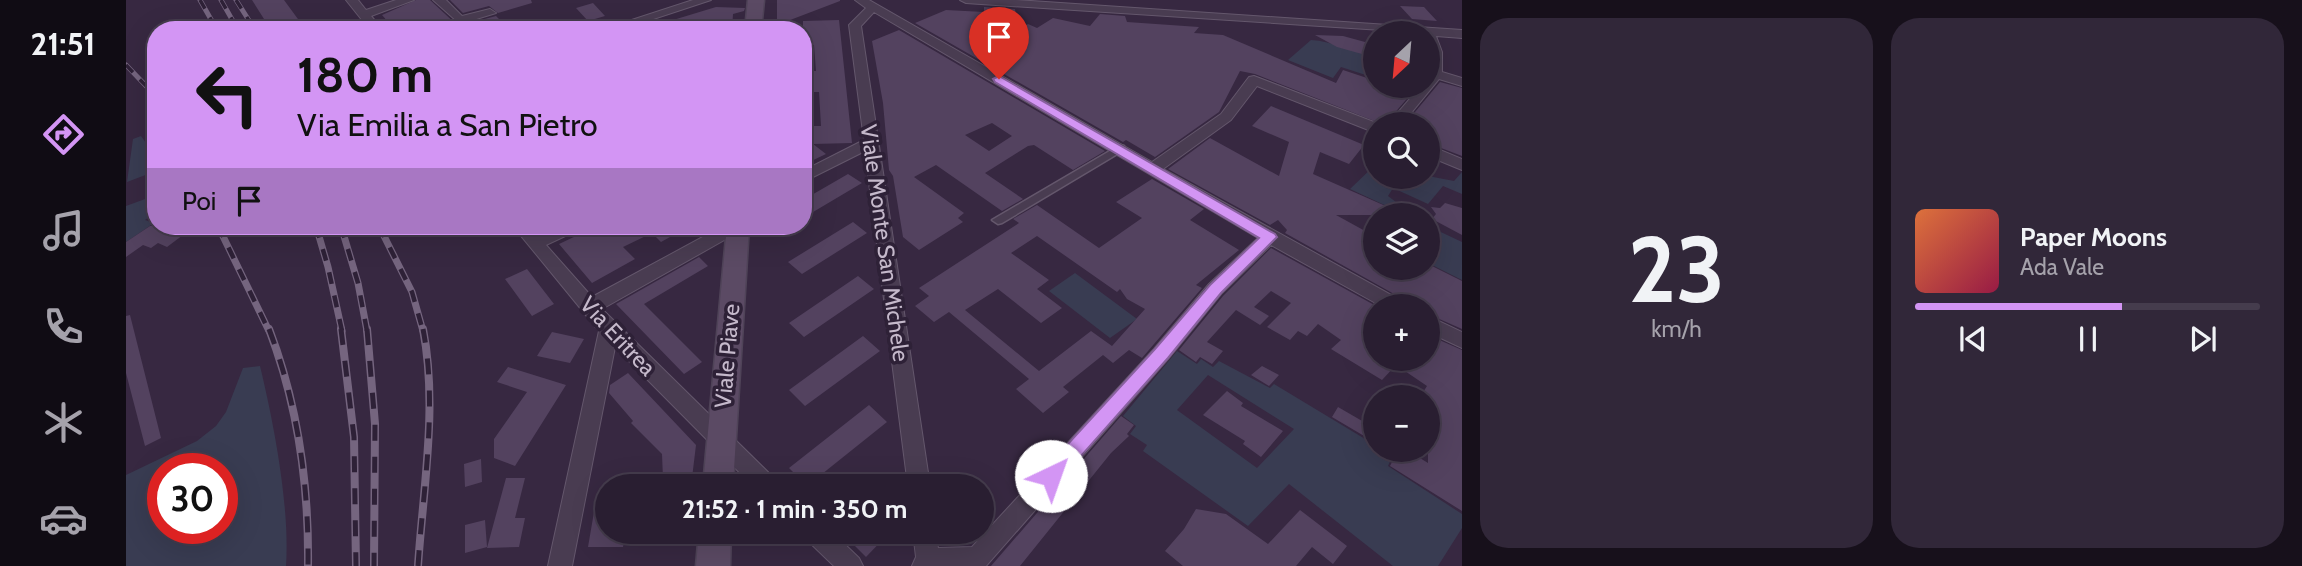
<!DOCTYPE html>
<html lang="it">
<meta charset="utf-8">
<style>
:root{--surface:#291e31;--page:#312739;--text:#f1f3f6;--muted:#a5a2ab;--line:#453c4d;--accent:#d395f4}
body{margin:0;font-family:Cabin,sans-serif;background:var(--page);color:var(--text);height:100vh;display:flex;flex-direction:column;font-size:26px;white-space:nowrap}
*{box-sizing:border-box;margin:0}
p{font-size:23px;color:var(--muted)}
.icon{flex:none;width:38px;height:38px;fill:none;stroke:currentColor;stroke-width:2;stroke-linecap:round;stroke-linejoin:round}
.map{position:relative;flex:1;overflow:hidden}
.drawer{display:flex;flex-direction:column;gap:18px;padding:18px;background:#17101b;width:840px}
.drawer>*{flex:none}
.hud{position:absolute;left:21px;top:21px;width:665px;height:214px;border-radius:28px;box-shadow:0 7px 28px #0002,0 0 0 2px var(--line);background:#d395f4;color:#111;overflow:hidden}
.needle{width:46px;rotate:206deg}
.fabs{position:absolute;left:1237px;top:21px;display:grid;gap:14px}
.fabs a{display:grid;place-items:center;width:77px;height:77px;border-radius:50%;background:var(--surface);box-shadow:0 7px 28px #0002,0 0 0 2px var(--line);font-size:35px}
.speed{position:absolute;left:21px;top:453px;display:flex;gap:14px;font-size:35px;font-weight:700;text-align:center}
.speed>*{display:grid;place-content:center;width:91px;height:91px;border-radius:50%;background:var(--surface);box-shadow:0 7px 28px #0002,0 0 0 2px var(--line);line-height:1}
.speed .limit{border:10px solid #d22;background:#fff;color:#111}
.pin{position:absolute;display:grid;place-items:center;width:60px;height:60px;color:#fff;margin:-72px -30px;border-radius:50% 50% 50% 0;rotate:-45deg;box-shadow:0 0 7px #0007}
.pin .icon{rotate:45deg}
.me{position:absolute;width:77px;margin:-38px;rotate:42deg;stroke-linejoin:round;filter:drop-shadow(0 0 5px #0008)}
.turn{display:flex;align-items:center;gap:24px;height:147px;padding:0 35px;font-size:32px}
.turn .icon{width:91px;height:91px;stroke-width:2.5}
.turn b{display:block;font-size:49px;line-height:60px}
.then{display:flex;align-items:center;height:66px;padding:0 35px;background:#0003;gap:14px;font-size:26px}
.drawer .widget{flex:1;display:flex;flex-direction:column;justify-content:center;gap:10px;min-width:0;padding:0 24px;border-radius:28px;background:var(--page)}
.drawer .dial{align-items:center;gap:0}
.dial b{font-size:91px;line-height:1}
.song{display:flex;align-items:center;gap:21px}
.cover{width:84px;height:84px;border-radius:10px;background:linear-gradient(135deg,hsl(20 70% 55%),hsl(340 70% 35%))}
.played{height:7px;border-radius:4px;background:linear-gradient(90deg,var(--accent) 60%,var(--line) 60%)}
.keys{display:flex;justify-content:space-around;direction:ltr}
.drawer .tiles{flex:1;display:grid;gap:18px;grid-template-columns:repeat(2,1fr)}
.trip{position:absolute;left:469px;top:474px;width:399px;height:70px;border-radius:35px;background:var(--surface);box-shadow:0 7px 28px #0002,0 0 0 2px var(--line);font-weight:800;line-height:70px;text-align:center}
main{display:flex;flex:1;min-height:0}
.tab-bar{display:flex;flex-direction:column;width:126px;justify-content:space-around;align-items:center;background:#100c14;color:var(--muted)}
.tab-bar .icon{width:49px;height:49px}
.tab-bar .on{color:var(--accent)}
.tab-bar b{font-size:32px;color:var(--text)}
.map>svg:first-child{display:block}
.green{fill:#393c52;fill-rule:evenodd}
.building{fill:#53425f;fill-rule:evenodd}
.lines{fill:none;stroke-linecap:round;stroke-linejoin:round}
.pedestrian-casing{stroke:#64576c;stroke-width:3}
.minor-casing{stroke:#64576c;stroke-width:2}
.secondary-casing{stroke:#4f4358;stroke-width:3}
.pedestrian{fill:#493c51;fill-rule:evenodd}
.minor{fill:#493c51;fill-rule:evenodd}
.secondary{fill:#5b4a64;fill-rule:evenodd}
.rail-far2-casing{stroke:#75657f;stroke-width:5}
.rail-far1-casing{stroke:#75657f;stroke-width:7}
.rail-casing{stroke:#75657f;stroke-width:8}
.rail-far2{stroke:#2e2137;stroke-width:3.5;stroke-dasharray:10;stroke-linecap:butt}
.rail-far1{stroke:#2e2137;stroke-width:4.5;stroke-dasharray:12;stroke-linecap:butt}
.rail{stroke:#2e2137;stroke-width:5;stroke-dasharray:16;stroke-linecap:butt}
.route{fill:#d395f4;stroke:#89619f;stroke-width:2}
.labels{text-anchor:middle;stroke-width:7;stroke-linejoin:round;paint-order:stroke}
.street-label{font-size:23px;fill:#c5b9cb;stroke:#2e2137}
</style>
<main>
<nav class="tab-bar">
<b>21:51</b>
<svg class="icon on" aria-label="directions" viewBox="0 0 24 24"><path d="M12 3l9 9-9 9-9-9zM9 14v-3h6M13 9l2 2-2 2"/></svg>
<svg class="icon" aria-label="music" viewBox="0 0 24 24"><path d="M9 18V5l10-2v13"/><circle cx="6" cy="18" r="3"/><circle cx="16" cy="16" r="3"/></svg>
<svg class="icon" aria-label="phone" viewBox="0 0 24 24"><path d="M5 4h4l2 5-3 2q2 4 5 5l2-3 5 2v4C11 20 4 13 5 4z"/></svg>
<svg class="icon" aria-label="climate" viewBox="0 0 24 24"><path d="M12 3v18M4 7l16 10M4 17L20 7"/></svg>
<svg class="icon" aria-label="car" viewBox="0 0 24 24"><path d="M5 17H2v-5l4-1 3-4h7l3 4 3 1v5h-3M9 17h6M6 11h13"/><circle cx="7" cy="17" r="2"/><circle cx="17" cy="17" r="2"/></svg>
</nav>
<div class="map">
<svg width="1336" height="566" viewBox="0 0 1336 566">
<rect width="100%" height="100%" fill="#372841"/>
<path class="green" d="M1185,40C1206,41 1228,52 1249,58V78L1215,67L1207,78L1162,60Z
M15,136L30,157V171L1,182L7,139Z
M1248,166L1250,177L1302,176L1328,181L1336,172V194L1317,186L1302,204L1267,188L1262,196L1287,215H1262L1267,209L1224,189Z
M30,195V212L19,220L28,223L0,242V206Z
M1302,226L1336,242V280L1302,263Z
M949,273L1011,319L984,338L923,291Z
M1051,351L1071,364L1075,359L1087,367L1093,361L1144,388L1148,384L1249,445L1250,450H1258L1267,455L1262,466L1336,514V528L1312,566H1267L1163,484L1122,526L1017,451L1021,445L1004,434L1010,426L997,416ZM1082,375L1168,429L1131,468L1051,410Z
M134,366C148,424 164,507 160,566H0V475L71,441L90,426L100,412L117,368ZM96,469V528H37V469Z"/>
<path class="building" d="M126,0H158L180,30H145Z
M290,0H304L332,26L370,16L384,30H269L256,15Z
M324,0H405L406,3L372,13L363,6L337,13Z
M651,0H714V1L651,25Z
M467,3L479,16L462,21L450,8Z
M1274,6L1298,7L1311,21L1286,19Z
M590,7L619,8L618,11L607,14L606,30H590V19L555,30H524V27Z
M858,7L889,9L892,30L902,24L911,28L927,18L964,26L974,14L999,16L1001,22L1073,27L1068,33L1097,35L1210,83L1217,70L1250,81V86H1292L1259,124H1256L1129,74L1114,71L1093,112L1029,157L1000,140L997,142L789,23L820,10L858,12Z
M713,20L726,143L687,144L700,154L677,165V126H695L693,92H677V71H690L688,45L677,46V21Z
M773,30L979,151L947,170L908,145L902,146L859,173L897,199L876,211L810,165L788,177L838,213L832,218L837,222L793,250L777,237L767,176L763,170L757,103L746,41ZM866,123L886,136L863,151L839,135Z
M1189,35L1217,36L1250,45V58L1211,47Z
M1314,82L1336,88V156L1302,143V124H1279Z
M1145,106L1238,145L1223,164L1194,152L1187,174L1280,215H1210L1250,237V268H1302V264L1336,281V329L1302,314V306H1282L1277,299L1159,233L1161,230L1152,220L1144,225L1042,169L1084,138L1153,176L1163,142L1126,126Z
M722,174L736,183L677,218V200Z
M1026,179L1078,209L1064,220L1113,250L1070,285L1076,288L1016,358L1003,350L987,363L977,355L937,387L943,392L917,413L890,389L903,379L823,312L808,322L789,306L803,296L793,288L893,223L887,219L911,205L973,248L1016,218L990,202ZM911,236L991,292L994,289L1001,299L1019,309L986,346L965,331L913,371L839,310L872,289L915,323L936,308L911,289L923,280L885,253Z
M1319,203L1336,208V235L1306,219L1310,214L1305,207L1314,208Z
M727,222L741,233L676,274L662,262Z
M24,226H69L41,247L32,243L25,248L17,245L0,257V242Z
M471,226H564L535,242L526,233L497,247L509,259L466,283L433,244Z
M1145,248L1250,306V359H1302V335L1336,350V511L1264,466L1272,450H1281L1302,463V397H1294L1301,386L1270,365L1256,380L1205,349L1215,340L1192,324L1181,336L1172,331L1164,340L1141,327L1165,303L1145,291L1128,307L1143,316L1134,325L1110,310L1081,342L1097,351L1086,364L1074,357L1070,362L1053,350L1097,296Z
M573,257L582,266L518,304L576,362L558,374L490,304Z
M401,269L428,304L406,316L379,279Z
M732,276L748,289L678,337L663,323Z
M4,315L35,438L19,446L0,373V316Z
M426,332L458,339L444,363L411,356Z
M737,336L754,351L679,406L663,390Z
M1136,366L1153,375L1143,386L1125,375Z
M382,367L440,385L389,466L368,458V439L401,392L371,382Z
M502,373L570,445L566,478L537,479L536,454L505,423L507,421L483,393L484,385Z
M1101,391L1117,403L1115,406L1157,431L1135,457L1117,444L1119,441L1077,415Z
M743,405L761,422L681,486L663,468Z
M1212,407L1250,429V443L1206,417Z
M995,416L1008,425L1001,434L1003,436L985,453L894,566H865Z
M355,459L356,482L339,487L338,464Z
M380,478H399L389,518H399L393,547L361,548Z
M1070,509L1100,514L1142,544L1174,510L1221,546L1207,564L1186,547L1170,566H1057L1039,551L1058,529Z
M468,512H481V532H500L497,547H462Z
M359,520L361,547L339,553V525Z
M715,532H764L740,557Z"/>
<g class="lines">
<g class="pedestrian-casing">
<path id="pedestrian" d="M994,145L998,146V150L876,223L872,224L866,220Z"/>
</g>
<g class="minor-casing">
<path id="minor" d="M220,0H232L240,10L270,0H288L245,16L257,30H244Z
M307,0H320L336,16L364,9L370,13L334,24Z
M567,0H585L494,30H475Z
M729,0H743L1026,162L1095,114L1123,77L1128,76L1253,124H1250V132L1245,131L1131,86L1105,120L1037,169L1276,301L1279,306H1255L1145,245L1095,294L1042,359L860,566H786L790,557L787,532H809L812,548L846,547L1028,349L1083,284L1132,238L748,12L735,26L804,486H782L739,151L677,182V171L738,140L723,25L740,8Z
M834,0H890L1336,30V38L1310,36L1316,52V72L1336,78V86L1313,79L1276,124H1262L1295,86H1302L1305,59L1302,33L840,3Z
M1302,145L1336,159V170L1302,156Z
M387,226H404L412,235L432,226H454L452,230L420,245L466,297L597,226H618L616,230L476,309L649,479L652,486H627L489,347L446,566H422L473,331Z
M1302,316L1336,332V348L1302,332Z
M678,532H706L733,558L737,566H708L681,540Z"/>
</g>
<g class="secondary-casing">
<path id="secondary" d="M622,0H638L635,30H619Z
M601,226H623L607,486H577Z
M573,532H605L604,566H570Z"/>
</g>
<use href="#pedestrian" class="pedestrian"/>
<use href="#minor" class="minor"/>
<use href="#secondary" class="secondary"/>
<g class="rail-far2-casing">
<path id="rail-far2" d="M74,0L91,30
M95,0L112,30
M110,0L129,30
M0,65L23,89L30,101"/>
</g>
<g class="rail-far1-casing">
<path id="rail-far1" d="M92,226L143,331
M190,226L202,267L216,331
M215,226L232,283L241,331
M253,226L286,292L297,331"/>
</g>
<g class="rail-casing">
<path id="rail" d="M143,329C172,405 183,486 182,566
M215,329L228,437L230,566
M241,329L249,424L248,566
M292,566C297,489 312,406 297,329"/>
</g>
<use href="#rail-far2" class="rail-far2"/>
<use href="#rail-far1" class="rail-far1"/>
<use href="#rail" class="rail"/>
</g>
<path class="route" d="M873,76L1149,234L1151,237L1095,293L1042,358L932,482L925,485L918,482L915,476L918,470L1029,349L1084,285L1133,238L869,82L867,79Z"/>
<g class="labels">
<g class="street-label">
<text transform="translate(759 243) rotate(82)" y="8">Viale Monte San Michele</text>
<text transform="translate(492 336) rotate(47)" y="8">Via Eritrea</text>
<text transform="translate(601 356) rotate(-85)" y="8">Viale Piave</text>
</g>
</g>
</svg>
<div class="fabs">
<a><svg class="needle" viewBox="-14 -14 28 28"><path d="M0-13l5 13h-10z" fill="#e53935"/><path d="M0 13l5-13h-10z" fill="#a5a2ab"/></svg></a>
<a><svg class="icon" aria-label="search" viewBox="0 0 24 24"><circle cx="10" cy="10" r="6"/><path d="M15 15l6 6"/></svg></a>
<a><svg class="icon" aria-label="layers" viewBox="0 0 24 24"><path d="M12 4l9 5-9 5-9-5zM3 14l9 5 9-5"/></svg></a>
<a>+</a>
<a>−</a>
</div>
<div class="speed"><div class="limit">30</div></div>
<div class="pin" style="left:873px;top:79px;background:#d93025"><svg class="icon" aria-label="arrive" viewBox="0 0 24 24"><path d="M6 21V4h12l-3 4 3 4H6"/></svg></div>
<svg class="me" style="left:925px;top:476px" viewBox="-20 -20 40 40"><circle r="19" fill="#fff"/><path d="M0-13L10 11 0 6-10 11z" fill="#d395f4"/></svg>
<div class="trip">21:52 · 1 min · 350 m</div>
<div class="hud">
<div class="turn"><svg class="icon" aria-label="left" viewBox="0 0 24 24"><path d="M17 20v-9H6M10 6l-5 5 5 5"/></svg><div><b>180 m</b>Via Emilia a San Pietro</div></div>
<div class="then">Poi<svg class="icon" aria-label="arrive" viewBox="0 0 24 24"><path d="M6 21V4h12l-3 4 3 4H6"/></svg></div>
</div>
</div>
<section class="drawer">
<div class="tiles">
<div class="widget dial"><b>23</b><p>km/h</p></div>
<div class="widget">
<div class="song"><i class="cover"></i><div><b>Paper Moons</b><p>Ada Vale</p></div></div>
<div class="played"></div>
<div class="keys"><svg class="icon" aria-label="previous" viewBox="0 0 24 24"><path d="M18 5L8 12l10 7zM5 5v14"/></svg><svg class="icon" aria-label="pause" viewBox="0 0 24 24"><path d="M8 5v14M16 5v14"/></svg><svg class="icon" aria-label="next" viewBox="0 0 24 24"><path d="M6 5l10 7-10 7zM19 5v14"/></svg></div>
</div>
</div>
</section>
</main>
